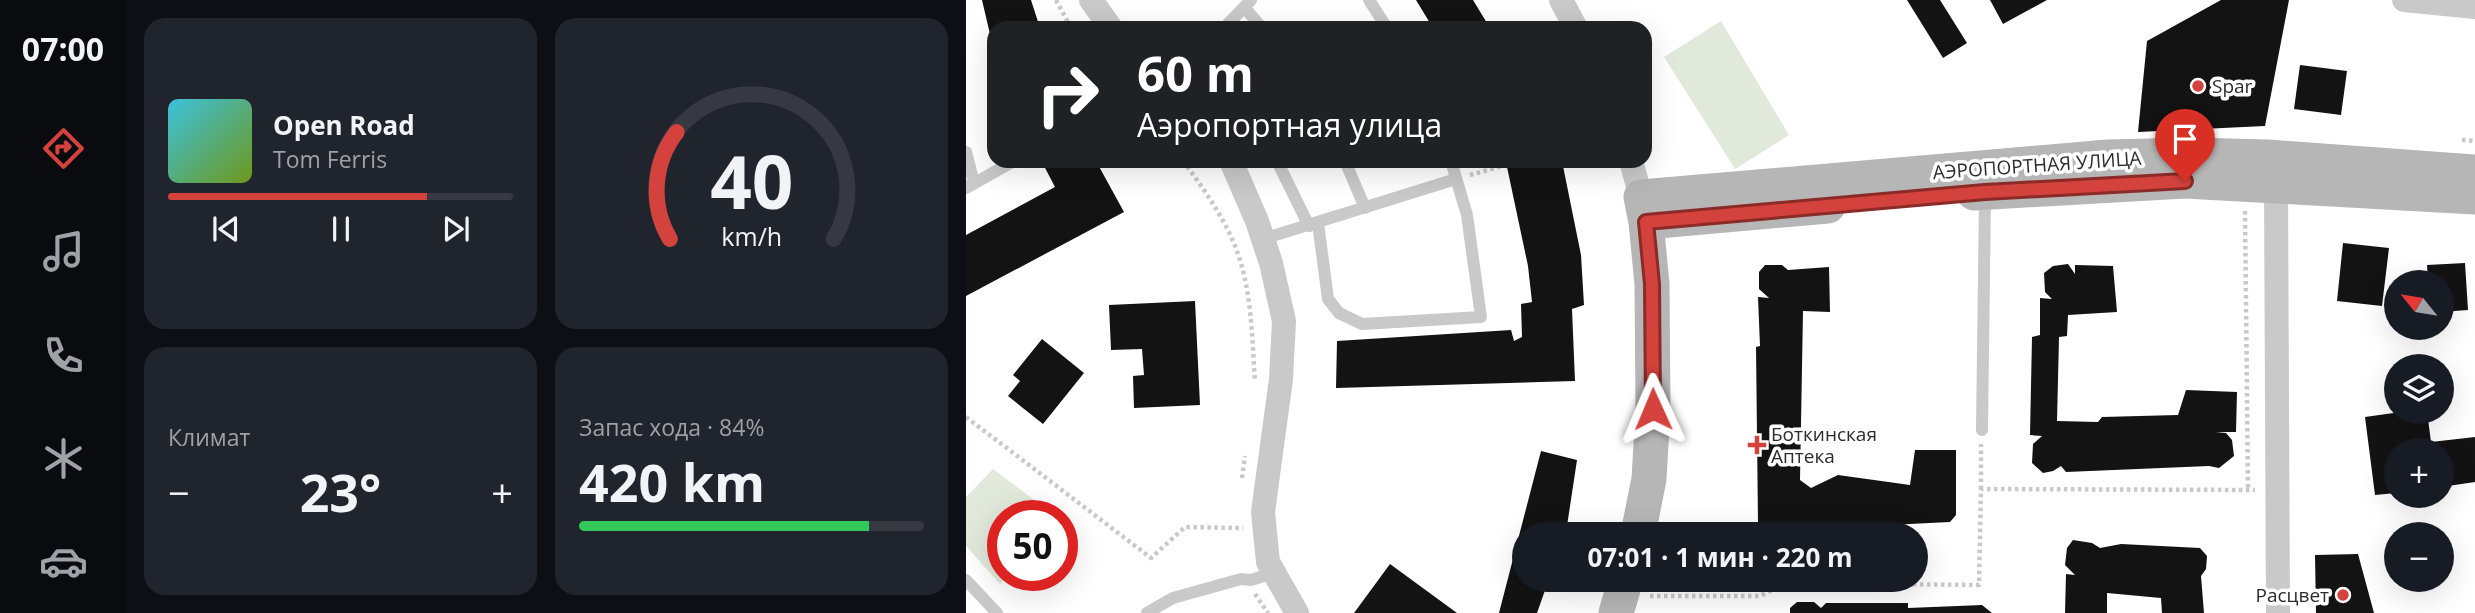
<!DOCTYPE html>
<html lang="ru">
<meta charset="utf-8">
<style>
:root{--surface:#171b24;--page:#20242c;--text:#f1f3f6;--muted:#9ea1a6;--line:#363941;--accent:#d4423d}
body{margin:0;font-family:"Open Sans",sans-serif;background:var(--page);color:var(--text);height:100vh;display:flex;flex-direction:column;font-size:26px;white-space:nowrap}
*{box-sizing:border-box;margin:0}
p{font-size:23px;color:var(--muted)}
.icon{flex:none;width:38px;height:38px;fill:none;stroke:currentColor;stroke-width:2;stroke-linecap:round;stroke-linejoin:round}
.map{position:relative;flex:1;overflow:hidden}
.side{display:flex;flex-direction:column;gap:18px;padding:18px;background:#0d0f14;width:840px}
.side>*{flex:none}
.hud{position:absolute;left:21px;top:21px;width:665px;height:147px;border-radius:21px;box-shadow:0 7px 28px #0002;background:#202124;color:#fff;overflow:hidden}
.needle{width:46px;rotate:300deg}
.buttons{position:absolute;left:1418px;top:270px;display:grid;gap:14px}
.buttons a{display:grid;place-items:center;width:70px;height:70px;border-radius:50%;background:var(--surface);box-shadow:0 7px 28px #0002;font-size:35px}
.speed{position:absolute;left:21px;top:500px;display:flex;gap:14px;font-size:35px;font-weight:700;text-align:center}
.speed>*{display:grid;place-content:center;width:91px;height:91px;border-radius:50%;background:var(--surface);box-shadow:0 7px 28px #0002;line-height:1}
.speed .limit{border:10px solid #d22;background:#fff;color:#111}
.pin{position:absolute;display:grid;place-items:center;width:60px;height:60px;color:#fff;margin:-72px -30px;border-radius:50% 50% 50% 0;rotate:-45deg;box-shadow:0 0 7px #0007}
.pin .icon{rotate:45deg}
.me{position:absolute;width:77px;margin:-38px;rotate:359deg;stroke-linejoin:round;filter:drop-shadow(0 0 5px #0008)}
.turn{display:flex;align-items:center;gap:24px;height:147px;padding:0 35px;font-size:32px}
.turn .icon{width:91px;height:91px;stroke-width:2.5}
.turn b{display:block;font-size:49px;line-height:60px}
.big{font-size:52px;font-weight:700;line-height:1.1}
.side .card{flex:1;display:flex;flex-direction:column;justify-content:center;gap:10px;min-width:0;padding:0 24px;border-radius:21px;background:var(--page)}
.side .dial{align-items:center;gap:0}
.dial svg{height:182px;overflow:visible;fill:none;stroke:var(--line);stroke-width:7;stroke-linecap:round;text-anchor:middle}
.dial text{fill:var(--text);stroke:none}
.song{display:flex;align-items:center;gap:21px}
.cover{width:84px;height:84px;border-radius:10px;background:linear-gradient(135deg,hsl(190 70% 55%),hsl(80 70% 35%))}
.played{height:7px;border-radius:4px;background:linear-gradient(90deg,var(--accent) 75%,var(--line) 75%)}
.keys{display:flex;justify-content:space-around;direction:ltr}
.heat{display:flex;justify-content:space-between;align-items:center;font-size:38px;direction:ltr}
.charge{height:10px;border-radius:5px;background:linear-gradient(90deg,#34c759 84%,var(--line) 0)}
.side .tiles{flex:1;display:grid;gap:18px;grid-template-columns:repeat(2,1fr)}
.trip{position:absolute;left:546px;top:522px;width:416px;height:70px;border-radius:35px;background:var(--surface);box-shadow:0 7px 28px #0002;font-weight:700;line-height:70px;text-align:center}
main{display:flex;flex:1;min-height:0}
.menu{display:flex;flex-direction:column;width:126px;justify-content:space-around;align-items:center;background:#090b0e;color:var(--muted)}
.menu .icon{width:49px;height:49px}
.menu .current{color:var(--accent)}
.menu b{font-size:32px;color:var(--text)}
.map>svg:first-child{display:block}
.green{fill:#e1e9db}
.building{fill:#131313}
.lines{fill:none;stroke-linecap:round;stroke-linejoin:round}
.path{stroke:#c9c9c9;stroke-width:4.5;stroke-dasharray:3.5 3.5;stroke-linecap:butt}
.service{stroke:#c9c9c9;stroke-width:12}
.minor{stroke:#c9c9c9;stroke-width:24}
.secondary{stroke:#b6b6b6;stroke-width:35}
.route-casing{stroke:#8a2b28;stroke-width:18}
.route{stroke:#d4423d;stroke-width:12}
.poi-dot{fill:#d4423d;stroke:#fff;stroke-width:2.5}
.labels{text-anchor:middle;stroke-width:7;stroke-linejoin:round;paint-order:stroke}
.poi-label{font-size:19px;fill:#2c2c2c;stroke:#fff;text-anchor:start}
.street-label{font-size:19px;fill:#2c2c2c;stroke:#fff}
</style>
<main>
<nav class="menu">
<b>07:00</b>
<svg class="icon current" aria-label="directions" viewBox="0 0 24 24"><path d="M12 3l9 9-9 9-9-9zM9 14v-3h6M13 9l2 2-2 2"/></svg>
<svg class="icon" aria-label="music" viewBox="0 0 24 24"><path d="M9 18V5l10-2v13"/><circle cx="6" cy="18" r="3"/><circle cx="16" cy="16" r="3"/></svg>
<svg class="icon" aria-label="phone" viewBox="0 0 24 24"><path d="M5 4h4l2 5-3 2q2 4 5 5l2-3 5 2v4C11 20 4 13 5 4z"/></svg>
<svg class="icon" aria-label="climate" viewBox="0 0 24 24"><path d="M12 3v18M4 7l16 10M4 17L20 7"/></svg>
<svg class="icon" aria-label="car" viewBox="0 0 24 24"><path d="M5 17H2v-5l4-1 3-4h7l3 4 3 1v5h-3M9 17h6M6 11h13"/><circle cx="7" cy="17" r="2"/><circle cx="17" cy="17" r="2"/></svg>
</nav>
<section class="side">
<div class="tiles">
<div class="card">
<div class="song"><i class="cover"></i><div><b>Open Road</b><p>Tom Ferris</p></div></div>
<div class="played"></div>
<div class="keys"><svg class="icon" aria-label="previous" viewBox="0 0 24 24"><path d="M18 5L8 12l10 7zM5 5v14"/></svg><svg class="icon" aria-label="pause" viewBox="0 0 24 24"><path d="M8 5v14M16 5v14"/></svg><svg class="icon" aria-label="next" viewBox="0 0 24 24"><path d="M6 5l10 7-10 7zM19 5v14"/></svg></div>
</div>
<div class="card dial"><svg viewBox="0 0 100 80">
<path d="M14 69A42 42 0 1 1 86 69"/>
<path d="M14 69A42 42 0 0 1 17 22" stroke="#d4423d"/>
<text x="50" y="56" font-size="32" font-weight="700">40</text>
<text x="50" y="72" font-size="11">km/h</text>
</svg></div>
<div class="card"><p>Климат</p>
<div class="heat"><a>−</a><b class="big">23°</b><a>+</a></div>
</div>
<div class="card"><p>Запас хода · 84%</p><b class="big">420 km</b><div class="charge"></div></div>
</div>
</section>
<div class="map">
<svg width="1509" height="613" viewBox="0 0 1509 613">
<rect width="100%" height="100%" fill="#fff"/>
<path class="green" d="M755,21L823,135L769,169L698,57Z
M27,469L90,516H37V576H42L34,584L0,546V497Z"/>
<path class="building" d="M16,0H65L74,28H28L27,47Z
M450,0H507L524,28H467Z
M941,0H974L1001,43L977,58Z
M1024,0H1081L1037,24Z
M1255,0H1323L1299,126L1172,132L1181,41Z
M1334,65L1381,71L1375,115L1328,109Z
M83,161H130L158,212L0,296V235L89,187L77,164Z
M568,161H596L615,255L618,305L606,309L609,381L370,388L371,341L545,330L548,341L556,337L555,304L566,302L562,266L541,167Z
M1377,243L1423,248L1416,306L1371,301Z
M1499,263L1502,310L1475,312V282H1462L1461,265Z
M1102,264L1109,274V265L1147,266L1151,312L1102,315L1101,336L1093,337L1091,421L1132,422L1136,417L1212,415L1220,390L1271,392L1270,432H1250L1260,433L1266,440L1268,456L1253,468L1243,466L1100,472L1095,466L1087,471L1077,473L1066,463L1067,444L1076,436L1064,435L1066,337L1074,335V298L1086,299L1079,292L1078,273L1087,266Z
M799,265H816L822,270L863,267L864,312L837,311L834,480L845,488L872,475L944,485L949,450H990V515L984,522L802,531L792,523L790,347L794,346L792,297L803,298L793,289V272Z
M229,301L234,405L168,408L167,376L178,375L176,349L145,350L143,305Z
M76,339L118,373L77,424L42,396L54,381L47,375Z
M1442,411H1461L1465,442L1509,437V482L1475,487V450H1430V493L1409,495L1399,417Z
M575,451L611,460L601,526L598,534H558V579H583L571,613H533Z
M1107,540L1126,543L1134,548L1155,544L1234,548L1241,556L1240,569L1235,576L1238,613H1196L1195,598L1141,593V613H1099L1100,574L1109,575L1099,565L1101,548Z
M1392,554L1408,613H1350L1349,555Z
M424,564L491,613H388Z
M831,602H848L855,608L860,603H942V608L1016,605L1026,613H824V608Z"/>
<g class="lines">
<path class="path" d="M90,0L105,28
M1496,140L1509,141
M217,161C238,189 260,220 272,254C286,294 286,339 289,382
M504,175L554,161
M1279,211L1282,490
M0,417L185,558L219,527L277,528
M276,478L279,456
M1015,489V444
M289,594L302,613
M684,596H794L820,583L1013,585L1015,489L1289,490"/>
<path class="service" d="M403,0L421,28
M278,7L296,28
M258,28L285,0
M0,152L8,183
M311,161L343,226
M379,161L399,208
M0,188L48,161
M352,223L362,299L373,313L396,324L515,317L501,215L485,161
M297,239L490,179
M1016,430L1019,196
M0,580L31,613
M181,613L207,598L275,579L285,580L308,573"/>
<path class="minor" d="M125,0L145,28
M595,0L610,28
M1438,0L1509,7
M265,161L291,221L305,263L318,321L315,379L297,512L302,562L331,613
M665,161L675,197
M1310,184L1312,613"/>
<path class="secondary" d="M1008,193L1219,181L1509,197
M680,222L862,206
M672,534L683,479L687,409L686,284L680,222L675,197L1142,157L1225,155L1302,157L1509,172
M650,613L660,579"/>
</g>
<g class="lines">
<g class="route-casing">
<path id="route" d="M687,409L686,284L680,222L1019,192L1219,181"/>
</g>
<use href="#route" class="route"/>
</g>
<g class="poi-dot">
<circle cx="1232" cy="86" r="7"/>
<path d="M787.5 434.5h7v7h7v7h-7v7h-7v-7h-7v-7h7z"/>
<circle cx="1377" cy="595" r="7"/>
</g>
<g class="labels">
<g class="poi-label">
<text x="1246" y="93">Spar</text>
<text x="805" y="441">Боткинская<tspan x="805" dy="22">Аптека</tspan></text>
<text x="1363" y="602" text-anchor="end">Расцвет</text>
</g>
<g class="street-label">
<text transform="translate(1071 165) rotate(-4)" y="7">АЭРОПОРТНАЯ УЛИЦА</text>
</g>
</g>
</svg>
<div class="buttons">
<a><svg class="needle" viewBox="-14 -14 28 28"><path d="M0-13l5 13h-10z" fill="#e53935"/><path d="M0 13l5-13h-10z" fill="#9ea1a6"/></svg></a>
<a><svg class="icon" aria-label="layers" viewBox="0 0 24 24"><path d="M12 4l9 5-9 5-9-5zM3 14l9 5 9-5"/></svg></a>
<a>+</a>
<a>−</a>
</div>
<div class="speed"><div class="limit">50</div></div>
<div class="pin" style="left:1219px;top:181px;background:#d93025"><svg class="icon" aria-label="arrive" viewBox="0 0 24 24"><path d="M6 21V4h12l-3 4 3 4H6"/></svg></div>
<svg class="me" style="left:687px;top:409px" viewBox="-20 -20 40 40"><path d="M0-17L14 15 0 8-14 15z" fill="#d4423d" stroke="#fff" stroke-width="4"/></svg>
<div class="trip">07:01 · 1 мин · 220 m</div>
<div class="hud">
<div class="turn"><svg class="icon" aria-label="right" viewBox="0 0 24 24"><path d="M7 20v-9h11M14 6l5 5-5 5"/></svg><div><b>60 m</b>Аэропортная улица</div></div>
</div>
</div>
</main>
